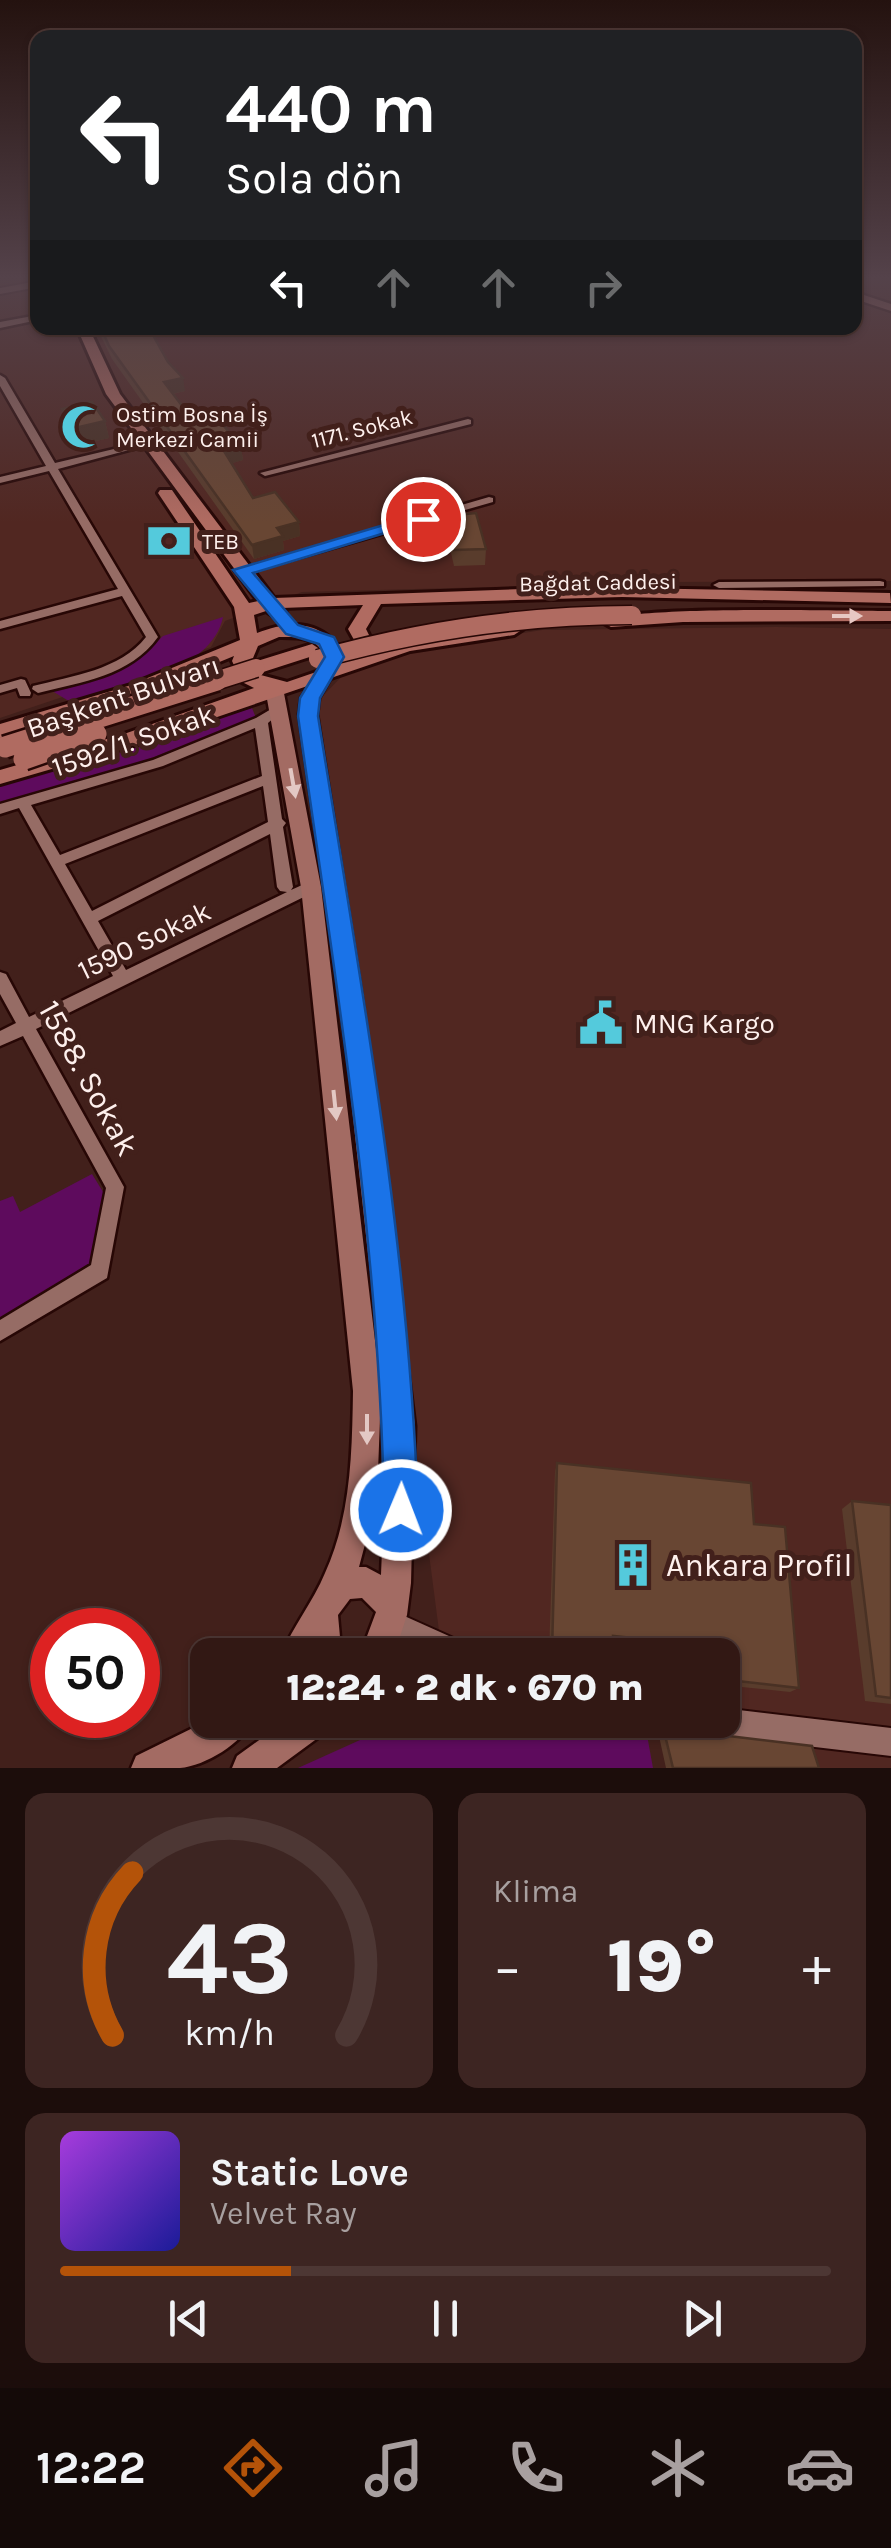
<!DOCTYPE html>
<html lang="tr">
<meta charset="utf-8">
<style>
:root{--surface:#321814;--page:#3d2522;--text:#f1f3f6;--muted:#a8a0a0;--line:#4d3734;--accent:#b45309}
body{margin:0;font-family:Karla,sans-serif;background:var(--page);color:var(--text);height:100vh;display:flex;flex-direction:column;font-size:38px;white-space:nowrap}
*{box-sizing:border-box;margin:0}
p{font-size:32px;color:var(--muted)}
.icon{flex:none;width:55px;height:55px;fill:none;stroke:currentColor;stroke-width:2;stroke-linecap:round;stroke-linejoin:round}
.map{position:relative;height:1768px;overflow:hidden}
.sheet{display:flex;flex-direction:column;gap:25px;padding:25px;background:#1c0d0b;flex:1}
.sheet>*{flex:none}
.top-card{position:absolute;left:30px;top:30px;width:832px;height:305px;border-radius:20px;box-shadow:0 2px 8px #0004,0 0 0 2px var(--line);background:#202124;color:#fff;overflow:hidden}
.speed{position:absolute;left:30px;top:1608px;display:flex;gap:20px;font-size:50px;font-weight:700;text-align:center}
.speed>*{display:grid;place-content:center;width:130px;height:130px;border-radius:50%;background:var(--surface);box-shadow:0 2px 8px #0004,0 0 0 2px var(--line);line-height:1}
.speed .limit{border:15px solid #d22;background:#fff;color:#111}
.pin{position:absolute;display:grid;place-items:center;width:85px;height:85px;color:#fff;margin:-42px;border:5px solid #fff;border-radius:50%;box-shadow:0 2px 10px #0007}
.me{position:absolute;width:110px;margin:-55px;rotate:1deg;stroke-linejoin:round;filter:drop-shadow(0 0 8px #0008)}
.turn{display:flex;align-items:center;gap:35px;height:210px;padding:0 30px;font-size:45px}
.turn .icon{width:130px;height:130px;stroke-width:2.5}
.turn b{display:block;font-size:70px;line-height:85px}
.lanes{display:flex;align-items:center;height:95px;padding:0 30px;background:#0003;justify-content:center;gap:50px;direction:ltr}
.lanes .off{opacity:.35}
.big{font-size:75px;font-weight:800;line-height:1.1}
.sheet .tile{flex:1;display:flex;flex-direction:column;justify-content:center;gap:15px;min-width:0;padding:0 35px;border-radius:20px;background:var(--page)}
.sheet .dial{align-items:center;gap:0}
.dial svg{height:260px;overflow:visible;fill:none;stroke:var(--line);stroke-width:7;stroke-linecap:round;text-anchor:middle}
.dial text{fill:var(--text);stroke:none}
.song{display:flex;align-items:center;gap:30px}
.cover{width:120px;height:120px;border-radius:15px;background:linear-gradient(135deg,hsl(280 70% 55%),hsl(240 70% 35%))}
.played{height:10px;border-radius:5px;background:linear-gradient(90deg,var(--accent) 30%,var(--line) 30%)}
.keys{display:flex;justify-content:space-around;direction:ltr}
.heat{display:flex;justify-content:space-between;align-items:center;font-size:55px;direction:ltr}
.sheet .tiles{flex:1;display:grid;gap:25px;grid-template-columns:1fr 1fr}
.tile:last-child{grid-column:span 2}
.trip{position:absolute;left:190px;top:1638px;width:550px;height:100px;border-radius:20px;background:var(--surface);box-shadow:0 2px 8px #0004,0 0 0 2px var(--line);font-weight:800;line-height:100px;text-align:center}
.tab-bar{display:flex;height:160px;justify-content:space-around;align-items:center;background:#140a08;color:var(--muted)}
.tab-bar .icon{width:70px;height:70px}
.tab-bar .current{color:var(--accent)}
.tab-bar b{font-size:45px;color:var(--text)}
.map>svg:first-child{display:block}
.built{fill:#512721}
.green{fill:#5e0b5d}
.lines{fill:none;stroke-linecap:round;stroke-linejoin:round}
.minor-casing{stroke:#270705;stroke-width:5}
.tertiary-casing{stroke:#270705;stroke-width:4}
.secondary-casing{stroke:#270705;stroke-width:5}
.primary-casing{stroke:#270705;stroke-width:6}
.minor{fill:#966c65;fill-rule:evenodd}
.tertiary{fill:#966c65;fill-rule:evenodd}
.secondary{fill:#a36b63;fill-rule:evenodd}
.primary{fill:#b06b61;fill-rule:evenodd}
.primary-bridge-far1-casing{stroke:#270705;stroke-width:21;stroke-linecap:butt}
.primary-bridge-casing{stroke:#270705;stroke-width:26;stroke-linecap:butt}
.primary-bridge-far1{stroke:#b06b61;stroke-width:18}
.primary-bridge{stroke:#b06b61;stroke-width:21}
.wall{fill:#593c2c}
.shaded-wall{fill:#493124}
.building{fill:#684633;stroke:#493124;stroke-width:2.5}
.oneway{fill:#e7c8c3}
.oneway2{fill:#e3c8c4}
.route{fill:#1a73e8;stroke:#114b97;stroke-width:2.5}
.labels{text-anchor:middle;stroke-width:10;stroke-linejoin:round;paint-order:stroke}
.far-poi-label{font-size:22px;fill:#fef0ed;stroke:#42201b;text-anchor:start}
.far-street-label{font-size:22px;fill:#fef0ed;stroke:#42201b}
.street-label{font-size:28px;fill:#fef0ed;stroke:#42201b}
.poi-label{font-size:28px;fill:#fef0ed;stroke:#42201b;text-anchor:start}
.near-street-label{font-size:32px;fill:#fef0ed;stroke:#42201b}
.near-poi-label{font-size:32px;fill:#fef0ed;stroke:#42201b;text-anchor:start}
</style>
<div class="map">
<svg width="891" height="1768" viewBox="0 0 891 1768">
<rect width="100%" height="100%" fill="#42201b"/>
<path class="built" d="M0,276H37L38,328H855V276H891V581L673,582L302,592L225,621L211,647L0,718Z
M776,627L891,629V1768H677L669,1720H722V1655H459L441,1646L318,701L346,672L427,649L542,630Z"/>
<path class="green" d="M223,617C212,672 120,688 72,703L49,689L131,665L163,636Z
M252,708L256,718L118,771L0,805V784Z
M92,1174L108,1200L95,1270L0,1327V1201L13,1196L20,1212Z
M447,1722L647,1735L653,1768H298L380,1731Z"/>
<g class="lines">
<g class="minor-casing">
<path id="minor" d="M38,315V320L0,328V322Z
M0,375L5,378L55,463L135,444L140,447L58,469L158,637C130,676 82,682 38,693L32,689L33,686C72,676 120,670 146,637L122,596L0,629V621L118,589L49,471L0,483V477L46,466L0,386Z
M468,419L471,420V424L265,476L260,473Z
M489,497L493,498V502L245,573L241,574L235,571Z
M880,581L884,582V586L719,588L713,585L719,582Z
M21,679L25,680L31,693L30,696H20L17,688L0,693V685Z
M278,705L284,709L268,723L282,819L286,823L283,827L293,887L291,890L311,881L316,883L319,887L316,891L36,1029L124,1187L107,1278L0,1341V1320L91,1265L106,1188L23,1036L0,1046V1031L16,1023L0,994V972L6,974L29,1017L113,976L19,808L0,814V804L153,760L256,718ZM255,728L262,776L60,855L31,805L163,766ZM263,786L268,822L92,911L65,864ZM270,834L277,887L280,891L287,892L126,970L98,921Z"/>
</g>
<g class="tertiary-casing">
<path id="tertiary" d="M38,281V287L0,294V288Z
M391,1610L469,1645L473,1655H428L381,1634L377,1624L381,1614Z
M722,1708L891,1728V1756L706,1734L696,1730L692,1720H722Z"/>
</g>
<g class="secondary-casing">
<path id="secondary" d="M855,292L891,304V311L855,299Z
M325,669L333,674L319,698L317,715L362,999L415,1426L411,1583L407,1615L394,1655H360L376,1612L362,1598L350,1599L338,1615L340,1637L350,1655H281C293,1626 313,1602 325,1573C351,1516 352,1453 353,1391L301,887L265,688L274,683L283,688L321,887L381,1391L377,1499L359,1567H366L381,1575L387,1426L340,999L299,715L301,698L319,670Z
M209,1720H252C243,1743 205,1766 180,1768C164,1768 147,1768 131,1768L136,1756Z
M287,1720H330L326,1732L277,1768H232L237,1756Z"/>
</g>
<g class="primary-casing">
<path id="primary" d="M77,328H89L120,394L274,598L578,587L890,593L891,603L622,597L381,604L366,629L371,639L393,645L514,623L523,629L514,635L410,651L138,744L0,784V770L124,734L254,688L242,682L232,661L234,656L142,694L0,738V724L128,686L240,640L234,607L158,493L160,490H172L249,603L258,601L106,394ZM363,605L348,629L358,647L374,651L342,663L344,657C326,621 292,619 257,633L254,615L266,611L277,618L286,613L282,608ZM279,637C300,637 315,636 326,657L319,671L287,682L257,674L319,654L321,650L312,644L251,663L258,646Z
M891,611V621L683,622L611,627L602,622C623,605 848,611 891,611Z"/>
</g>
<use href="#minor" class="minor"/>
<use href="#tertiary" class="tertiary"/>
<use href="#secondary" class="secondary"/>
<use href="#primary" class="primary"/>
<g class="primary-bridge-far1-casing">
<path id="primary-bridge-far1" d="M318,659C422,630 524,615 632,615
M209,683L256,668"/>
</g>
<g class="primary-bridge-casing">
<path id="primary-bridge" d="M5,747L217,680
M24,759L96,734"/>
</g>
<use href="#primary-bridge-far1" class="primary-bridge-far1"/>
<use href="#primary-bridge" class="primary-bridge"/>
</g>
<path class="wall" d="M97,328H149L185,391L173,394L193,420L241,447L243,460L232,463L253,498L299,522L300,536L283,541L284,550L254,559L112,359Z
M62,409L105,421L109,438L79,445L67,426Z
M446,516L486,549L485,565L454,566L446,531Z
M557,1463L754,1524L799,1688L790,1692L722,1685V1655L719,1654L613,1642V1655H549L555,1472Z
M852,1501L891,1505V1704L865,1701L842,1509Z
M662,1723L819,1768H666L657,1727Z"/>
<path class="shaded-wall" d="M0,276H30L31,278L0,284Z
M183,378L185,391L166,395L164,382Z
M105,421L109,438L79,445L75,428Z
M241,447L243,460L226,465L224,451Z
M299,522L300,536L283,541L284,550L254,559L252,545L277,528Z"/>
<path class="building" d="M31,276H38V290Z
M101,328H149L168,362L183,378L164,382L193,420L215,415L241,447L224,451L253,498L275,492L299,522L277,528L283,536L252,545L109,346Z
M92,402L105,421L75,428L62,409Z
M476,513L486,549L454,550L446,516Z
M557,1463L751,1483L754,1524L785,1527L799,1688L728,1680L726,1648L613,1636V1655H583L552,1652Z
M852,1501L891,1505V1698L876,1696Z
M662,1723L712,1734L812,1746L819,1768H673Z"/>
<defs><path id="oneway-solid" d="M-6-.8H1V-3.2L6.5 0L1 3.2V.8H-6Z" transform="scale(2.5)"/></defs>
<use class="oneway" href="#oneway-solid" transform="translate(847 616)"/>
<g class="oneway2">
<use href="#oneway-solid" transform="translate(293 783) rotate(80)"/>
<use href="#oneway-solid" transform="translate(335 1105) rotate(84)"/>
<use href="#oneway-solid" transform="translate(367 1429) rotate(90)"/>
</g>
<linearGradient id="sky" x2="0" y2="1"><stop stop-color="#24120f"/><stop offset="0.53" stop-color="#54424a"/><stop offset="1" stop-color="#54424a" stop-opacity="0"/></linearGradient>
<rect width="891" height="523" fill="url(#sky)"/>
<path class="route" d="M417,515L431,519L253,573L298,625L334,637L344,657L320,698L318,716C360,978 409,1244 418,1510L413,1522L401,1527L389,1522L384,1510C380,1244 335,978 298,716L300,698L325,657L319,644L286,634L233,570Z"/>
<defs>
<g id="mosque-bare" transform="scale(3.45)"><path d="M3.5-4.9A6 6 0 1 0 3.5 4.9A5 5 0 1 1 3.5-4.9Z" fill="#54cadc" stroke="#42201b" stroke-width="2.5" paint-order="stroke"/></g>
<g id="bank-bare" transform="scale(3.45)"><path d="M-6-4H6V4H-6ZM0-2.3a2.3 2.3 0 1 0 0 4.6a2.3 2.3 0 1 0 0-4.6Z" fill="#54cadc" stroke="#42201b" stroke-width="2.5" paint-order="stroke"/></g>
<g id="civic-bare" transform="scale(3.45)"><path d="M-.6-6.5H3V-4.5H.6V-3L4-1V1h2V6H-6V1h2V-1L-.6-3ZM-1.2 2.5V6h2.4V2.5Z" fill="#54cadc" stroke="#42201b" stroke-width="2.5" paint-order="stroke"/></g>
<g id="building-bare" transform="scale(3.45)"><path d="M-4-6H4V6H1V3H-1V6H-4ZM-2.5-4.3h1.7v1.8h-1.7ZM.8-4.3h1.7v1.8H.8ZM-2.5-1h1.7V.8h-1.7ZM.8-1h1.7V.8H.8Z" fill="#54cadc" stroke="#42201b" stroke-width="2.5" paint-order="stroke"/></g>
</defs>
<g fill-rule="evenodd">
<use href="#mosque-bare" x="83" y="427"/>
<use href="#bank-bare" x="169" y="541"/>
<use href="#civic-bare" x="601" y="1023"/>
<use href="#building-bare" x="633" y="1565"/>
</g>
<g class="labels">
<g class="far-poi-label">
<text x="116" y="422">Ostim Bosna İş<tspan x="116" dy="25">Merkezi Camii</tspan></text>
<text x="202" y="549">TEB</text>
</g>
<g class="far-street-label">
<text transform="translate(362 428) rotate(-14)" y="8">1171. Sokak</text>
<text transform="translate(598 582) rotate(-1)" y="8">Bağdat Caddesi</text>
</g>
<g class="street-label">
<text transform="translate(123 696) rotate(-19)" y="10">Başkent Bulvarı</text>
<text transform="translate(133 740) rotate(-19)" y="10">1592/1. Sokak</text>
<text transform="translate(144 940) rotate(-26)" y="10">1590 Sokak</text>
</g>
<g class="poi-label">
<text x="634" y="1033">MNG Kargo</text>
</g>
<g class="near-street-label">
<text transform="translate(89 1078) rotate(61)" y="11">1588. Sokak</text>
</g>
<g class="near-poi-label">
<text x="666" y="1576">Ankara Profil</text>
</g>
</g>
</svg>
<div class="speed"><div class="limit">50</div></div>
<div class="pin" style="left:423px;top:519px;background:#d93025"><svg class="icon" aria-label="arrive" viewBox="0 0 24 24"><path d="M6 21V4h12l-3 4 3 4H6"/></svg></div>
<svg class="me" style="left:401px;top:1510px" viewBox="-20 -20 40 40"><circle r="17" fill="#1a73e8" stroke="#fff" stroke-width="3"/><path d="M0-11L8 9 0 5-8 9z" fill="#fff"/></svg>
<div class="trip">12:24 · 2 dk · 670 m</div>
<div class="top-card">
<div class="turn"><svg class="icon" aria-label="left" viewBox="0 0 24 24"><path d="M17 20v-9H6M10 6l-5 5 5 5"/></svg><div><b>440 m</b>Sola dön</div></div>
<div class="lanes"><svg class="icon" aria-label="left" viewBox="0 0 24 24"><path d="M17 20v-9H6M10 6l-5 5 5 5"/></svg><svg class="icon off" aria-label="ahead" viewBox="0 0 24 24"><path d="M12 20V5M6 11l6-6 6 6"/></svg><svg class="icon off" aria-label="ahead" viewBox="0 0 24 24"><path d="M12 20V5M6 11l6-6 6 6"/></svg><svg class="icon off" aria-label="right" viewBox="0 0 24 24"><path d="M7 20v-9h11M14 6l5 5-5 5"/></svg></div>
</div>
</div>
<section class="sheet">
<div class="tiles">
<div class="tile dial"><svg viewBox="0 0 100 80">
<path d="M14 69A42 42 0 1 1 86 69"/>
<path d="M14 69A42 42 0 0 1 20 19" stroke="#b45309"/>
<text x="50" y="56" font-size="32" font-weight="700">43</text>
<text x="50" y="72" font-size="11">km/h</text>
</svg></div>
<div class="tile"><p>Klima</p>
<div class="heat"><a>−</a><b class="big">19°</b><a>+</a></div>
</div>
<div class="tile">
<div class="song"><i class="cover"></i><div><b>Static Love</b><p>Velvet Ray</p></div></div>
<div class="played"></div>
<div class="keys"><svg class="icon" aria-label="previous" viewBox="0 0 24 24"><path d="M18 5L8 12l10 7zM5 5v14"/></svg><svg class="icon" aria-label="pause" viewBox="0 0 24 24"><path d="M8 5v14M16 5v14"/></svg><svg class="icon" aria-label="next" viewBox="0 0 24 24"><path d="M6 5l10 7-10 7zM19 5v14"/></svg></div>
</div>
</div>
</section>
<nav class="tab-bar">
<b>12:22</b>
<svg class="icon current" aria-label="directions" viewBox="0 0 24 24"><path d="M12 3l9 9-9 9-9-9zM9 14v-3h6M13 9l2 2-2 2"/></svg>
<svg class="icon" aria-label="music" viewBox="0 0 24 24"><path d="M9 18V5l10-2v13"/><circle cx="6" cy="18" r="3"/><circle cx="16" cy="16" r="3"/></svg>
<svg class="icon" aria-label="phone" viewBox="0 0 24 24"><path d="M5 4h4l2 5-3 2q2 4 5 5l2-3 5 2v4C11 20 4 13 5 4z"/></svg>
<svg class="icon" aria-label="climate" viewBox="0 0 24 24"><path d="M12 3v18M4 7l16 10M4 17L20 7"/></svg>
<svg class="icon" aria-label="car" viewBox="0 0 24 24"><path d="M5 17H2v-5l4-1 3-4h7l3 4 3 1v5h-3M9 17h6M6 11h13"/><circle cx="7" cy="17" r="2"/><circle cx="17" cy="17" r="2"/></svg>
</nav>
